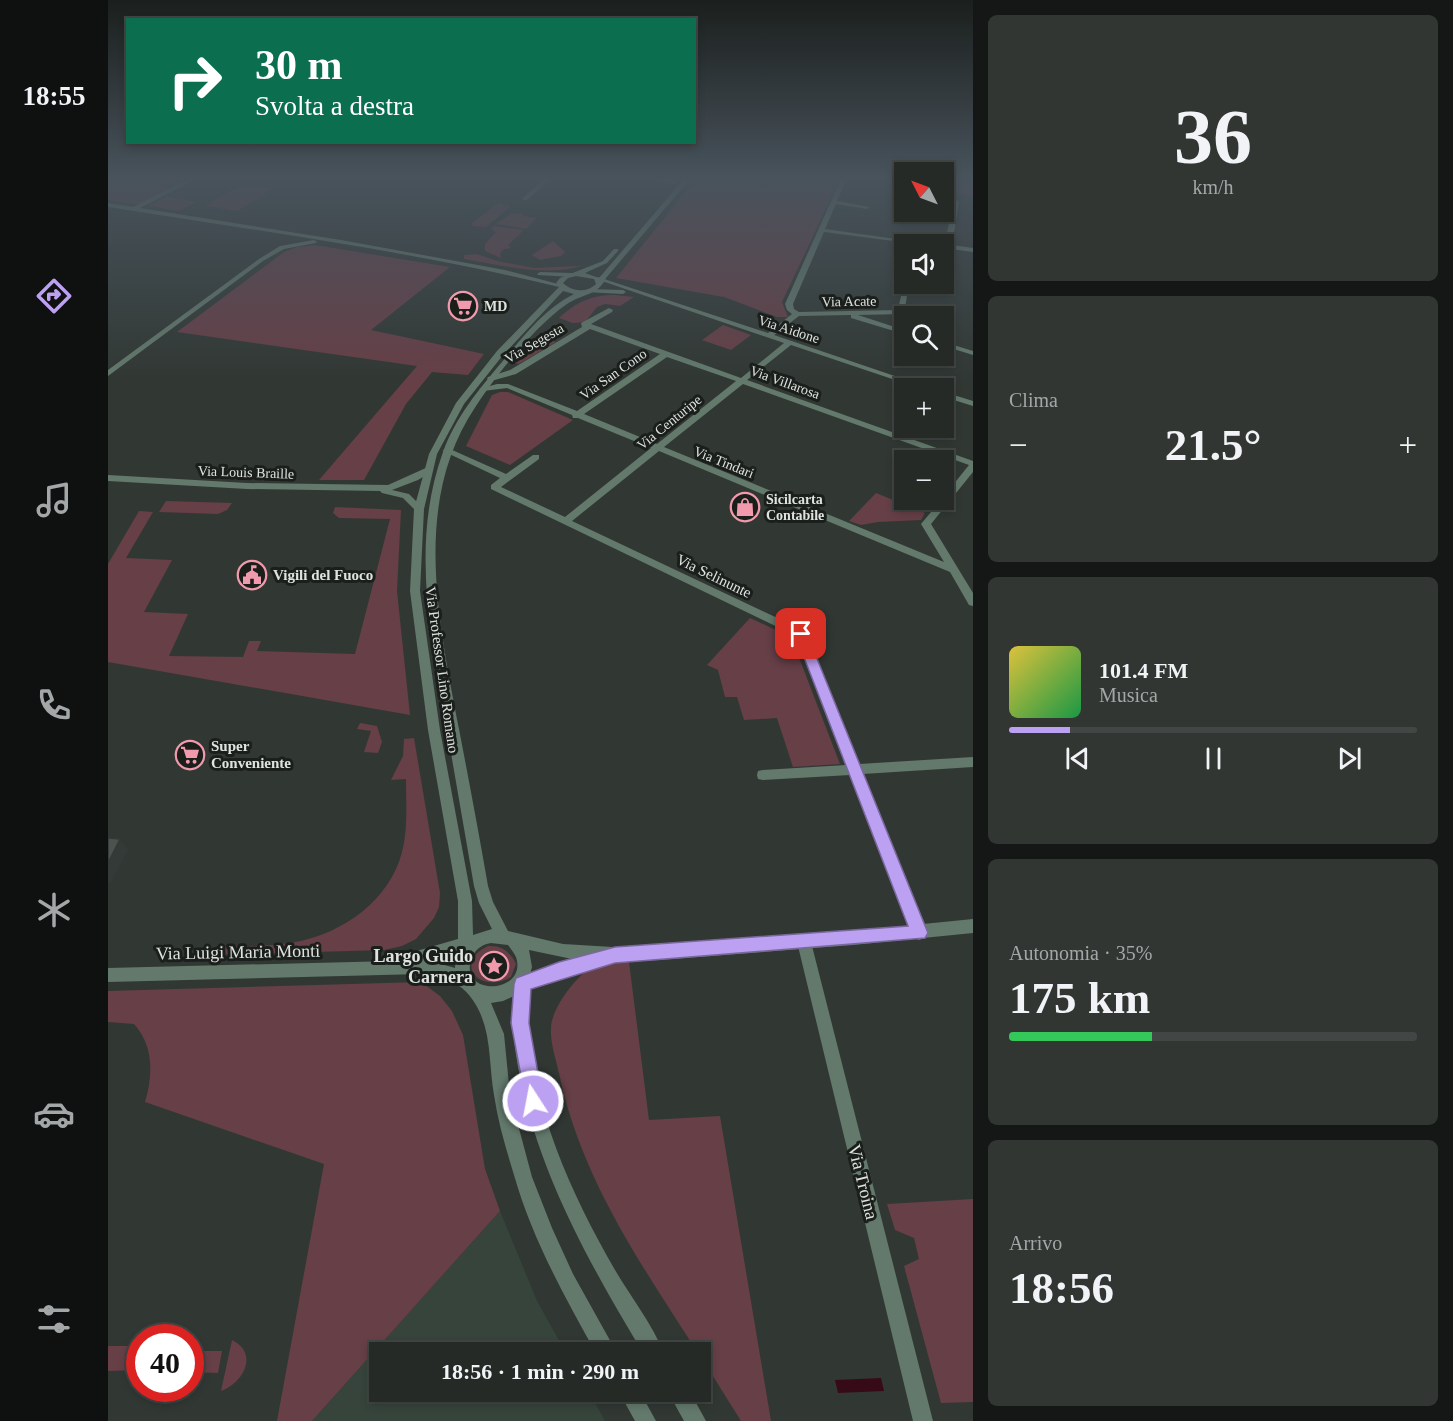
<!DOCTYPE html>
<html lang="it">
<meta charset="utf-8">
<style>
:root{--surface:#252a27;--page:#313633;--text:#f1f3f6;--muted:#a3a7a7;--line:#424644;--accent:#bca0f2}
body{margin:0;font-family:Georgia,serif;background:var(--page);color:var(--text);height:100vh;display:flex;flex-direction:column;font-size:22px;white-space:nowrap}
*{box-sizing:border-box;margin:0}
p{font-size:20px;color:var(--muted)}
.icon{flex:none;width:33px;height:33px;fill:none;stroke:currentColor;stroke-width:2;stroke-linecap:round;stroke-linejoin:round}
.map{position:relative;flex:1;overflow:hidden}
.details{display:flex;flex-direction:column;gap:15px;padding:15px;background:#141715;width:480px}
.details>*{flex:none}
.banner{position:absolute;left:18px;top:18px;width:570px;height:126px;border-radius:0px;box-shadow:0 3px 9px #0003,0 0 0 2px var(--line);background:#0b6e4f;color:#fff;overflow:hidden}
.needle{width:39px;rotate:312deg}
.fabs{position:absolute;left:786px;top:162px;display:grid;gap:12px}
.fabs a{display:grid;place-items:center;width:60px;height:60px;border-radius:0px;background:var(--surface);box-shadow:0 3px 9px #0003,0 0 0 2px var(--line);font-size:30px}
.speed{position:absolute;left:18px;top:1324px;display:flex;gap:12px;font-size:30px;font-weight:700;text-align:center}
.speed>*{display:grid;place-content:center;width:78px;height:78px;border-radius:50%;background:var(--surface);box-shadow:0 3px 9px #0003,0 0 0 2px var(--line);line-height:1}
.speed .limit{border:9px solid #d22;background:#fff;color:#111}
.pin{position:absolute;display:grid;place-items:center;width:51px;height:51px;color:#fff;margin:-26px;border-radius:12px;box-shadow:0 3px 9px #0006}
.me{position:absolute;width:66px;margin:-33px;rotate:349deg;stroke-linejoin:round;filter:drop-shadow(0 0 4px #0008)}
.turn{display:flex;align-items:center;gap:21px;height:126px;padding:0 30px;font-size:27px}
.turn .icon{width:78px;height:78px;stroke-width:2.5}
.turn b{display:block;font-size:42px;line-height:51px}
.big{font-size:45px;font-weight:800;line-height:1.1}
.details .widget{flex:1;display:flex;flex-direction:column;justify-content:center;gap:9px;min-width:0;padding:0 21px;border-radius:9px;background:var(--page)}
.details .dial{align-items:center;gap:0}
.dial b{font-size:78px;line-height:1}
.song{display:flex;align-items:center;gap:18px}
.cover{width:72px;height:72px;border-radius:9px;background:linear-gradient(135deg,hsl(50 70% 55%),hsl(140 70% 35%))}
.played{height:6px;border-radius:3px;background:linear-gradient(90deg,var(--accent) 15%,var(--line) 15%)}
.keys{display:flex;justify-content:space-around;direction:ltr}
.heat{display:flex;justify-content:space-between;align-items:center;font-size:33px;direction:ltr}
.charge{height:9px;border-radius:4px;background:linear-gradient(90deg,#34c759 35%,var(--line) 0)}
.trip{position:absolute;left:261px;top:1342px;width:342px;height:60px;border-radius:0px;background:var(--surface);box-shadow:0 3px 9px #0003,0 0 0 2px var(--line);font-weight:800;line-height:60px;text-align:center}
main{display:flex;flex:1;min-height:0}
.menu{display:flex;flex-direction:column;width:108px;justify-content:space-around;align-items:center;background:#0f1110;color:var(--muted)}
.menu .icon{width:42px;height:42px}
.menu .current{color:var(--accent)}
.menu b{font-size:27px;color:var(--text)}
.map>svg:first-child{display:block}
.built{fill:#36443c}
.green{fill:#663f47}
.water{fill:#370a18}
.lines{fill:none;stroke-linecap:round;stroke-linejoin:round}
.minor{fill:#63796c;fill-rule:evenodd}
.tertiary{fill:#63796c;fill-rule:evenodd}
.shaded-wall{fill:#343a37}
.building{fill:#4b534e;stroke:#343a37;stroke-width:1.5}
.route{fill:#bca0f2;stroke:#7a689d;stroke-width:1.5}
.labels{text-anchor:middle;stroke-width:6;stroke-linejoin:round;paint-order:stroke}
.far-street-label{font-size:14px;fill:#dee3e0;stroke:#1b1f1c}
.far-poi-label{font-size:14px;font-weight:bold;fill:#dee3e0;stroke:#1b1f1c;text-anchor:start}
.poi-label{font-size:15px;font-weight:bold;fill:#dee3e0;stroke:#1b1f1c;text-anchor:start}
.street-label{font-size:15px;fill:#dee3e0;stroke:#1b1f1c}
.near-street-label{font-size:18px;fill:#dee3e0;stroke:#1b1f1c}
.near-poi-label{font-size:18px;font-weight:bold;fill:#dee3e0;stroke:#1b1f1c;text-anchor:end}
</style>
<main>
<nav class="menu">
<b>18:55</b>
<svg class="icon current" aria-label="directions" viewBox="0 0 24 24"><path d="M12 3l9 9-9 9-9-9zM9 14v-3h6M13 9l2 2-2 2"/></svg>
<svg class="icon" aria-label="music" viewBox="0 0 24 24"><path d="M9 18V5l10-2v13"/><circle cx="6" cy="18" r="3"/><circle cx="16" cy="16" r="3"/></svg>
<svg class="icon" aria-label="phone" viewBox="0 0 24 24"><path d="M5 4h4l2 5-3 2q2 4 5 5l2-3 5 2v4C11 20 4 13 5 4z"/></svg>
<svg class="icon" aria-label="climate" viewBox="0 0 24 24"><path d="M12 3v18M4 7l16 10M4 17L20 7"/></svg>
<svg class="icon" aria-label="car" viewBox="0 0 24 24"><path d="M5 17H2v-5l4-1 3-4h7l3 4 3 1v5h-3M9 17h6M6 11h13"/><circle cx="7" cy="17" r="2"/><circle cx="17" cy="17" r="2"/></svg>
<svg class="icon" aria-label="filters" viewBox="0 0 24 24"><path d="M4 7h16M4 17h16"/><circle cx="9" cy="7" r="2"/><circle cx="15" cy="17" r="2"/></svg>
</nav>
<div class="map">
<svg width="865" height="1421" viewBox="0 0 865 1421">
<rect width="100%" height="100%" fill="#313834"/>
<path class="built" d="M392,1211L429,1301L458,1353H272V1392H481L497,1421H204Z"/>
<path class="green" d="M0,179H80L30,205L0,200Z
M588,179H732L674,302L680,317H669L616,297L508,278Z
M836,179H865V197L836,191Z
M133,185L165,189L130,211L97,206Z
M58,197H62L88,202L71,211L40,206Z
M390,203L403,206L378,227L365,226L364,223Z
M404,213H416L414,216L429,218L418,229L388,224Z
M386,226L416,230L400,245L403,248L396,249L392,253L393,258L377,251V244L388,232L383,229Z
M445,241L457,252L453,256L432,260L424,255Z
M207,245L342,267L263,330L376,354L360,375L324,372L298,404L256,480H211L309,366L69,332L176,252L189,247Z
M369,254L389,261L426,268L474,266C435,277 394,265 356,259V255Z
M507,295L526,297L512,306L497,304L489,307L477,322L465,323L451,318C468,302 484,295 507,295Z
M615,325L643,335L623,350L594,340Z
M433,336L448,342L411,364L408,363Z
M392,392H400L465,420L402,465L358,446L384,395Z
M768,493L817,513L813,520L770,522L753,525L741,521Z
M58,501L124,503L119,510L110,514L51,512Z
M227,507L293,510L289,591L302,715L0,662V564L31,511L45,512L18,558L64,560L36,612L80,614L61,656L135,657L141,641H153L149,651L247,654L282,519L231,518L225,513Z
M642,618L683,637L732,764L685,767L669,718L636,720L629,697H617L610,670L599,665Z
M252,723L269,726L274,742L270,753L256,752L263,731L249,729Z
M306,738L332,893L331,907L326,918L308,939L294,946L276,950L98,955L101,947C130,946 160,947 188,942C235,933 282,900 294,852C300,829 298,802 298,779L283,780L295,756L296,739Z
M380,946C394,945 402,952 408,964L403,977C371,995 345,963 380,946Z
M521,962L541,1120L612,1116L663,1421H633L593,1357L592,1353H590C533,1264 473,1179 451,1073C448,1059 442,1043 443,1028C443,1009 468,976 485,966C494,961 511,963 521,962Z
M313,982L332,996L344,1011L355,1035L377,1169L392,1211L204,1421H169L216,1164L37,1102C45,1075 46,1046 26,1024L0,1022V991Z
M865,1199V1402L833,1403L796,1266L811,1259L806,1238L787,1230L779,1204Z
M124,1340C151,1353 136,1383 113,1391Z
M0,1346H31V1370L0,1371Z
M83,1351H114L110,1373L83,1372Z"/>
<path class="water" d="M773,1378L776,1391L730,1393L727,1380Z"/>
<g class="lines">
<path class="minor" d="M81,179H88L32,208L233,240L397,270L454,285L451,287C303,251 151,231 0,207V203L25,207Z
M436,179H442L419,200H415V198Z
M541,179H557L570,182L567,184Z
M733,179H739L729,201L762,207L759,209L728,204L717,229L823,244H809L716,232L685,304L686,309L691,312L790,310L796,282L801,284L796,314L750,315L796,330V334L743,318V315L691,316L666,335L822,388H811L683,345L639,380L865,461V472L823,524L865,593V606L861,605L842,572L551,451L464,521L697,631L751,764L865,757V767L755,774L818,933L816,938L811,940L806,938L804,933L742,775L655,780L650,779L649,775L650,771L655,770L738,765L688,636L383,489V485L392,478L335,451L336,449H342L398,474L425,455H431V459L393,487L457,517L543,448L470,418H465L464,415L399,388L375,391L371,389L389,384H400L469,411L552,354L482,329L408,374L383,381L379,379L380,377L402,370L474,327L473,323L501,308L505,310L504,312L483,324L633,378L676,343L485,278L490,277L660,333L684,314L679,310L677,304ZM559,357L628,381L549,444L476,414ZM635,384L861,465L836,496V500H833L813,524L836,562L556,447Z
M848,200L851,202L844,245L865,248V252L836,248L834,244H837L845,202Z
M206,240L209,242L208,243L176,249L155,261L0,376V370L151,259L172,246Z
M432,272L464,273L467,275L464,277L430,275L429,274Z
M480,289L515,290L518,292L515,294L478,292L477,291Z
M836,342L865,351V355L836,346Z
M836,392L865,401V406L836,397Z
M320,467L325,470L323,472L310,480L284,490L301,494L316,509L311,512L308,511L295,498L274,493L272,491L139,489L0,481V475L139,483L280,485Z
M696,935L701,937L703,942L825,1421H805L689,942L691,937Z"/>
<path class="tertiary" d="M576,179H582L498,278C491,295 474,294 459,304C427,326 389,374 368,406C303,502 331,623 351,729C361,781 371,834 380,886L385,902L400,931L455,944L521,948L745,931L865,919V933L745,945L551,960L502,962L451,977L422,989C414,1088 459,1186 507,1270C523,1297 544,1324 556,1353H535C486,1271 439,1189 416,1095C408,1061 403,1031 406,996L395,1001L383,1003L396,1034L402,1095L424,1177L444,1228L465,1274L509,1353H488C456,1296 424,1238 406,1175C398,1149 390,1122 386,1095C380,1061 385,1024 361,995C349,980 332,977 313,974L0,982V968L285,961L291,956L350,939V901L320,730L302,591L306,509L321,454L348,403L389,351L451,287L448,283L452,278L495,261L506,249H510V251L499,263L477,273L491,278ZM468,276L486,279L488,284C479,293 465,292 455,283L460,278ZM455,291L466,294C436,309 415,337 394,362C371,389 347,418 335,452C302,543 323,638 339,730C348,782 357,834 366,886L371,903L384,929L365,935L364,901L332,730L312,591L316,509L329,454L356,404L395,355ZM383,943L400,945C403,949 406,953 408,957C420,993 352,998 363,960C365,951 374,944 383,943ZM421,950L464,959L422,974L424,967ZM348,954L347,968L322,961Z
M511,1392H532L548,1421H527Z
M560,1392H582L598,1421H576Z"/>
</g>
<path class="shaded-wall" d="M12,839L20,850L2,884L0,882V863Z"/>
<path class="building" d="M0,838L12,839L0,863Z"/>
<linearGradient id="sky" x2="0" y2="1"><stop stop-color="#1b1f1d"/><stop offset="0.47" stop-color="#48535c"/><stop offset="1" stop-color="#48535c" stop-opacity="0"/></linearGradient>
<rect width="865" height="378" fill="url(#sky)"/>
<path class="route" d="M693,630L699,634L820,933L817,938L507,963L423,989L421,1023L435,1101L432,1108L425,1110L419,1108L403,1023L406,984L408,978L451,962L507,947L800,926L687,634Z"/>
<defs>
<g id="supermarket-ring" transform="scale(1.5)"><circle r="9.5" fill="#1b1f1c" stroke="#f29aad" stroke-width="1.5"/><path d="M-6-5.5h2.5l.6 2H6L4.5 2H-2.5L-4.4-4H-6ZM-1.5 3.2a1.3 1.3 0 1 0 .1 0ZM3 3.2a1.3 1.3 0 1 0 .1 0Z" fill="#f29aad"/></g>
<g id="shop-ring" transform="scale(1.5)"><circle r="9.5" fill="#1b1f1c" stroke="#f29aad" stroke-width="1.5"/><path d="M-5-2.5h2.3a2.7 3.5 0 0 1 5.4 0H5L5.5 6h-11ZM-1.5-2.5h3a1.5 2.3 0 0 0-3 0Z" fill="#f29aad"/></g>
<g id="civic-ring" transform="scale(1.5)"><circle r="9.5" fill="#1b1f1c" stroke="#f29aad" stroke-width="1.5"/><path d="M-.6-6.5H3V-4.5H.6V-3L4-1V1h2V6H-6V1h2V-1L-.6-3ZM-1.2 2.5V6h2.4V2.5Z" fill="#f29aad"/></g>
<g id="sight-ring" transform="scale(1.5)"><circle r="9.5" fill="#1b1f1c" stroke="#f29aad" stroke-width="1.5"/><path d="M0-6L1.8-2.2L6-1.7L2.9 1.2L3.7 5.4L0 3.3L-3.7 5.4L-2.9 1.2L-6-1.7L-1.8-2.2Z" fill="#f29aad"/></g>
</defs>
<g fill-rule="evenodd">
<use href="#supermarket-ring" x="355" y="306"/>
<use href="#shop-ring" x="637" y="507"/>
<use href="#civic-ring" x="144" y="575"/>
<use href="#supermarket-ring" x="82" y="755"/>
<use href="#sight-ring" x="386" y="966"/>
</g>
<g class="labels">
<g class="far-street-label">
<text transform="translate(741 301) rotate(-1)" y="5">Via Acate</text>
<text transform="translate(681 329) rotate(18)" y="5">Via Aidone</text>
<text transform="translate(426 343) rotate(-30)" y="5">Via Segesta</text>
<text transform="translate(505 374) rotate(-35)" y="5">Via San Cono</text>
<text transform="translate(677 382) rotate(20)" y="5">Via Villarosa</text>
<text transform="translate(561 422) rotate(-39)" y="5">Via Centuripe</text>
<text transform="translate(616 462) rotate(22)" y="5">Via Tindari</text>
<text transform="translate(138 472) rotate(2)" y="5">Via Louis Braille</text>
</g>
<g class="far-poi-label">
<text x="376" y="311">MD</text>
<text x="658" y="504">Sicilcarta<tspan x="658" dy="16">Contabile</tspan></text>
</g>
<g class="poi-label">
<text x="165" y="580">Vigili del Fuoco</text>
<text x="103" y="751">Super<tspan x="103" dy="17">Conveniente</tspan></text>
</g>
<g class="street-label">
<text transform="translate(606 576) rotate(26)" y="5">Via Selinunte</text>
<text transform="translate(334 670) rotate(82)" y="5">Via Professor Lino Romano</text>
</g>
<g class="near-street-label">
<text transform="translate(130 952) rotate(-1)" y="6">Via Luigi Maria Monti</text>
<text transform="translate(755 1182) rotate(76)" y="6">Via Troina</text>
</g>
<g class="near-poi-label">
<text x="365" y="962">Largo Guido<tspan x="365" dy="21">Carnera</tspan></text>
</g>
</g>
</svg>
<div class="fabs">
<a><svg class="needle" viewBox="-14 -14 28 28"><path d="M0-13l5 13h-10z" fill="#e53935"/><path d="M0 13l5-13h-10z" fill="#a3a7a7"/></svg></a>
<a><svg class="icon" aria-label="sound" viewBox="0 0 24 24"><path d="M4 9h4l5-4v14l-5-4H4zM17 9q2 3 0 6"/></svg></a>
<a><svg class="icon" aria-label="search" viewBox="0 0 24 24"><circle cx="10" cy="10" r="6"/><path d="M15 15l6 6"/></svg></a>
<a>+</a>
<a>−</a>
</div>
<div class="speed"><div class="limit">40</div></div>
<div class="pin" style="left:693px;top:634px;background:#d93025"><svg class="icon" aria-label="arrive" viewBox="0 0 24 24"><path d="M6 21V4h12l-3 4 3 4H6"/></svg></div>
<svg class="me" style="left:425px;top:1101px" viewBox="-20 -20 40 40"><circle r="17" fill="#bca0f2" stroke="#fff" stroke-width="3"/><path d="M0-11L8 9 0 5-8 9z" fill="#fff"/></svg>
<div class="trip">18:56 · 1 min · 290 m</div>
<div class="banner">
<div class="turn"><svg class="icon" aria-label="right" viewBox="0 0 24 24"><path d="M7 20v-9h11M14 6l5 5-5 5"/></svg><div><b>30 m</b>Svolta a destra</div></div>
</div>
</div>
<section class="details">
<div class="widget dial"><b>36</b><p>km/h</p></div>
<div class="widget"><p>Clima</p>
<div class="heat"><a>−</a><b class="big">21.5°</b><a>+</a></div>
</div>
<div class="widget">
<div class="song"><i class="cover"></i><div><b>101.4 FM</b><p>Musica</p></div></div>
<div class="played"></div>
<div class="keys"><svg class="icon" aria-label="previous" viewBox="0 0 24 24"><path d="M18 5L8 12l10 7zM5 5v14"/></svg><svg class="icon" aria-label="pause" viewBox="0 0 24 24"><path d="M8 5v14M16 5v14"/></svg><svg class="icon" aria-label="next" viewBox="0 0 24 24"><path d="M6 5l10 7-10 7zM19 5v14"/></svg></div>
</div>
<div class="widget"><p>Autonomia · 35%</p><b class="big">175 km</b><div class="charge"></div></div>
<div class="widget"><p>Arrivo</p><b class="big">18:56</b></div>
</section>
</main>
